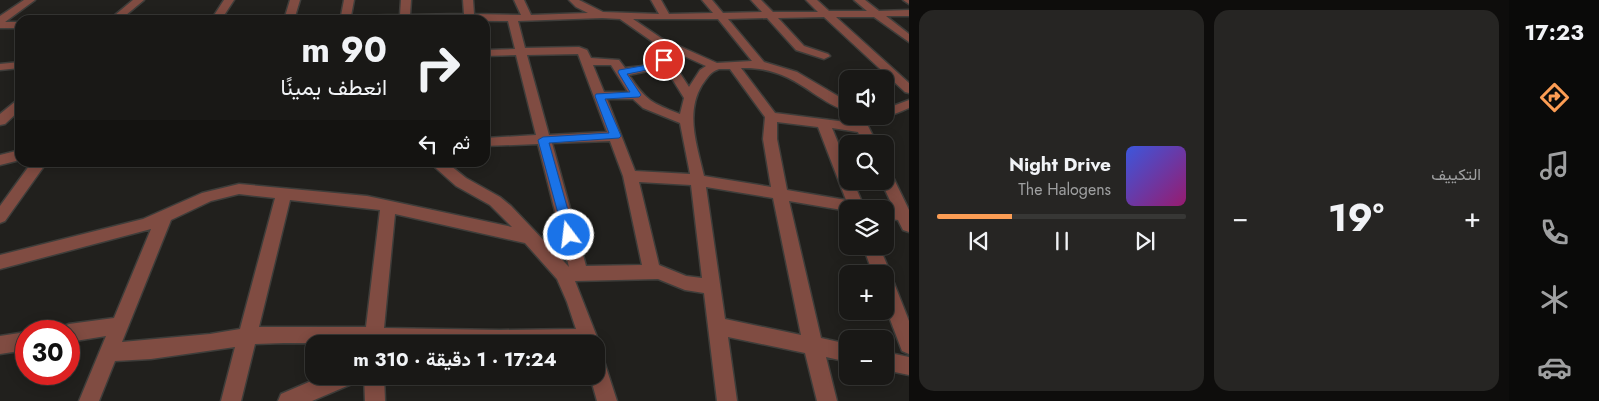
<!DOCTYPE html>
<html lang="ar">
<meta charset="utf-8">
<style>
:root{--surface:#191816;--page:#262523;--text:#f1f3f6;--muted:#9fa0a1;--line:#373735;--accent:#fc9d54}
body{margin:0;font-family:Jost,Vazirmatn,sans-serif;background:var(--page);color:var(--text);direction:rtl;height:100vh;display:flex;flex-direction:column;font-size:19px;white-space:nowrap}
*{box-sizing:border-box;margin:0}
p{font-size:16px;color:var(--muted)}
.icon{flex:none;width:28px;height:28px;fill:none;stroke:currentColor;stroke-width:2;stroke-linecap:round;stroke-linejoin:round}
.map{position:relative;flex:1;overflow:hidden;direction:ltr}
.sheet{display:flex;flex-direction:column;gap:10px;padding:10px;background:#0e0d0c;width:600px}
.sheet>*{flex:none}
.banner{position:absolute;left:15px;top:15px;width:475px;height:152px;border-radius:15px;box-shadow:0 2px 12px #0003,0 0 0 1px var(--line);direction:rtl;background:#191816;color:var(--text);overflow:hidden}
.tools{position:absolute;left:839px;top:70px;display:grid;gap:10px}
.tools a{display:grid;place-items:center;width:55px;height:55px;border-radius:10px;background:var(--surface);box-shadow:0 2px 12px #0003,0 0 0 1px var(--line);font-size:25px}
.speed{position:absolute;left:15px;top:320px;display:flex;gap:10px;font-size:25px;font-weight:700;text-align:center}
.speed>*{display:grid;place-content:center;width:65px;height:65px;border-radius:50%;background:var(--surface);box-shadow:0 2px 12px #0003,0 0 0 1px var(--line);line-height:1}
.speed .limit{border:8px solid #d22;background:#fff;color:#111}
.pin{position:absolute;display:grid;place-items:center;width:42px;height:42px;color:#fff;margin:-21px;border:2px solid #fff;border-radius:50%;box-shadow:0 1px 5px #0007}
.me{position:absolute;width:55px;margin:-28px;rotate:345deg;stroke-linejoin:round;filter:drop-shadow(0 0 4px #0008)}
.turn{display:flex;align-items:center;gap:18px;height:105px;padding:0 20px;font-size:22px}
.turn .icon{width:65px;height:65px;stroke-width:2.5}
.turn b{display:block;font-size:35px;line-height:42px}
.then{display:flex;align-items:center;height:48px;padding:0 20px;background:#0003;gap:10px;font-size:19px}
.big{font-size:38px;font-weight:700;line-height:1.1}
.sheet .card{flex:1;display:flex;flex-direction:column;justify-content:center;gap:8px;min-width:0;padding:0 18px;border-radius:15px;background:var(--page)}
.song{display:flex;align-items:center;gap:15px}
.cover{width:60px;height:60px;border-radius:8px;background:linear-gradient(135deg,hsl(230 70% 55%),hsl(320 70% 35%))}
.played{height:5px;border-radius:2px;background:linear-gradient(90deg,var(--accent) 30%,var(--line) 30%)}
.keys{display:flex;justify-content:space-around;direction:ltr}
.heat{display:flex;justify-content:space-between;align-items:center;font-size:28px;direction:ltr}
.sheet .tiles{flex:1;display:grid;gap:10px;grid-template-columns:repeat(2,1fr)}
.trip{position:absolute;left:305px;top:335px;width:300px;height:50px;border-radius:15px;background:var(--surface);box-shadow:0 2px 12px #0003,0 0 0 1px var(--line);font-weight:700;line-height:50px;text-align:center;direction:rtl}
main{display:flex;flex:1;min-height:0}
.tabs{display:flex;flex-direction:column;width:90px;justify-content:space-around;align-items:center;background:#0a0a09;color:var(--muted)}
.tabs .icon{width:35px;height:35px}
.tabs .current{color:var(--accent)}
.tabs b{font-size:22px;color:var(--text)}
.map>svg:first-child{display:block}
.lines{fill:none;stroke-linecap:round;stroke-linejoin:round}
.minor-casing{stroke:#3e3d3a;stroke-width:3}
.minor{fill:#804c42;fill-rule:evenodd}
.route{fill:#1a73e8;stroke:#114b97}
</style>
<main>
<nav class="tabs">
<b>17:23</b>
<svg class="icon current" aria-label="directions" viewBox="0 0 24 24"><path d="M12 3l9 9-9 9-9-9zM9 14v-3h6M13 9l2 2-2 2"/></svg>
<svg class="icon" aria-label="music" viewBox="0 0 24 24"><path d="M9 18V5l10-2v13"/><circle cx="6" cy="18" r="3"/><circle cx="16" cy="16" r="3"/></svg>
<svg class="icon" aria-label="phone" viewBox="0 0 24 24"><path d="M5 4h4l2 5-3 2q2 4 5 5l2-3 5 2v4C11 20 4 13 5 4z"/></svg>
<svg class="icon" aria-label="climate" viewBox="0 0 24 24"><path d="M12 3v18M4 7l16 10M4 17L20 7"/></svg>
<svg class="icon" aria-label="car" viewBox="0 0 24 24"><path d="M5 17H2v-5l4-1 3-4h7l3 4 3 1v5h-3M9 17h6M6 11h13"/><circle cx="7" cy="17" r="2"/><circle cx="17" cy="17" r="2"/></svg>
</nav>
<section class="sheet">
<div class="tiles">
<div class="card"><p>التكييف</p>
<div class="heat"><a>−</a><b class="big">19°</b><a>+</a></div>
</div>
<div class="card">
<div class="song"><i class="cover"></i><div><b>Night Drive</b><p>The Halogens</p></div></div>
<div class="played"></div>
<div class="keys"><svg class="icon" aria-label="previous" viewBox="0 0 24 24"><path d="M18 5L8 12l10 7zM5 5v14"/></svg><svg class="icon" aria-label="pause" viewBox="0 0 24 24"><path d="M8 5v14M16 5v14"/></svg><svg class="icon" aria-label="next" viewBox="0 0 24 24"><path d="M6 5l10 7-10 7zM19 5v14"/></svg></div>
</div>
</div>
</section>
<div class="map">
<svg width="909" height="401" viewBox="0 0 909 401">
<rect width="100%" height="100%" fill="#21201d"/>
<g class="lines">
<g class="minor-casing">
<path id="minor" d="M24,0H35L5,22H20V28H0V16Z
M133,0H144L120,20H109Z
M224,0H234L221,20H211Z
M290,0H300L294,20H284Z
M344,0H354L351,16L400,15L401,0H411L410,15L464,14L463,0H473L474,14L521,15L514,0H524L531,15L588,13L576,7L569,0H579L603,12L659,14L651,0H661L669,14L713,13L702,0H712L723,13L762,12L751,0H761L773,12H818L806,0H817L829,11H867L854,0H865L879,11L909,10V16H886L909,34V42L874,17H836L909,83V93L905,92L824,17L778,18L804,46L828,54L830,56L824,59L796,50L767,18L728,19L764,62L797,72L848,102V111C835,108 824,100 813,93C790,77 770,67 741,68L775,113L854,123L851,116H863L877,144H863L858,132L832,128L848,167V181H853L862,202L873,205L875,209H848V211L789,201L821,338L848,344V362L826,357L837,401H817L805,353L728,337L737,401H717L704,293L685,290L658,279L575,281L597,337L599,344L596,350V344L284,343L255,344L241,401H221L235,347L151,359L115,361L99,401H79L106,336L69,342V331H60L62,327L69,324L114,318L151,229L0,269V255L143,219L202,193L239,184L367,196L512,227L490,205L456,186L429,162H446L466,178L500,197L511,206L569,267L538,144L485,146V138L536,135L516,55L485,56V50L515,49L508,21L301,20L306,17L341,16ZM602,18L620,19L653,42L706,66L700,70L689,87L670,58C659,55 651,62 642,66C637,67 630,67 625,68L619,60L591,58L587,50L579,47L525,48L518,21ZM633,19H718L752,61L717,63L661,38ZM578,54L607,132L549,135L527,55ZM663,64L684,98L680,114C652,103 646,101 629,75L648,71ZM593,65H611L628,92H604ZM719,69H730L765,117L763,139L771,187L704,176C697,146 685,113 702,85C707,78 710,72 719,69ZM607,99H633L643,108L680,123L690,174L635,171ZM777,122L818,127L846,200L787,190L777,139ZM610,141L623,176L642,265L586,266L552,143ZM639,182L691,185L702,278L686,276L659,265ZM706,187L773,198L801,335L725,319ZM239,194L275,198L240,329L210,334L122,342L171,220L211,201ZM290,200L380,210L366,327H259ZM395,214L525,243L557,279L567,302L576,329L500,330L384,328Z
M903,0H909V4Z
M20,62V68L0,70V64Z
M20,100V110L5,124L0,125V114L16,101Z
M909,100V108C901,111 891,117 882,116H885V109Z
M20,150V160L0,165V155Z
M32,162H47L5,221L0,223V206Z
M885,170L890,171L909,210V232L903,230L898,220L885,218V209H879L885,206L893,207L881,181H885Z
M863,246H879L891,274L889,277L894,283L909,321V354L902,351L885,306V274H873Z
M26,332V350L0,354V336Z
M885,352L909,357V375L885,370Z
M596,356L603,358L617,401H597L590,376H596Z
M323,376H357L354,383L312,401H278L281,394Z
M364,376H384L385,401H365Z"/>
</g>
<use href="#minor" class="minor"/>
</g>
<path class="route" d="M664,57L669,60L667,61L647,70L627,74L641,95L639,97L605,99L621,136L619,138L549,143L575,235L573,239H565L538,140L543,137L609,133L595,96L596,94L630,92L618,72L619,70L642,66Z"/>
</svg>
<div class="tools">
<a><svg class="icon" aria-label="sound" viewBox="0 0 24 24"><path d="M4 9h4l5-4v14l-5-4H4zM17 9q2 3 0 6"/></svg></a>
<a><svg class="icon" aria-label="search" viewBox="0 0 24 24"><circle cx="10" cy="10" r="6"/><path d="M15 15l6 6"/></svg></a>
<a><svg class="icon" aria-label="layers" viewBox="0 0 24 24"><path d="M12 4l9 5-9 5-9-5zM3 14l9 5 9-5"/></svg></a>
<a>+</a>
<a>−</a>
</div>
<div class="speed"><div class="limit">30</div></div>
<div class="pin" style="left:664px;top:60px;background:#d93025"><svg class="icon" aria-label="arrive" viewBox="0 0 24 24"><path d="M6 21V4h12l-3 4 3 4H6"/></svg></div>
<svg class="me" style="left:569px;top:235px" viewBox="-20 -20 40 40"><circle r="17" fill="#1a73e8" stroke="#fff" stroke-width="3"/><path d="M0-11L8 9 0 5-8 9z" fill="#fff"/></svg>
<div class="trip">17:24 · 1 دقيقة · 310 m</div>
<div class="banner">
<div class="turn"><svg class="icon" aria-label="right" viewBox="0 0 24 24"><path d="M7 20v-9h11M14 6l5 5-5 5"/></svg><div><b>90 m</b>انعطف يمينًا</div></div>
<div class="then">ثم<svg class="icon" aria-label="left" viewBox="0 0 24 24"><path d="M17 20v-9H6M10 6l-5 5 5 5"/></svg></div>
</div>
</div>
</main>
